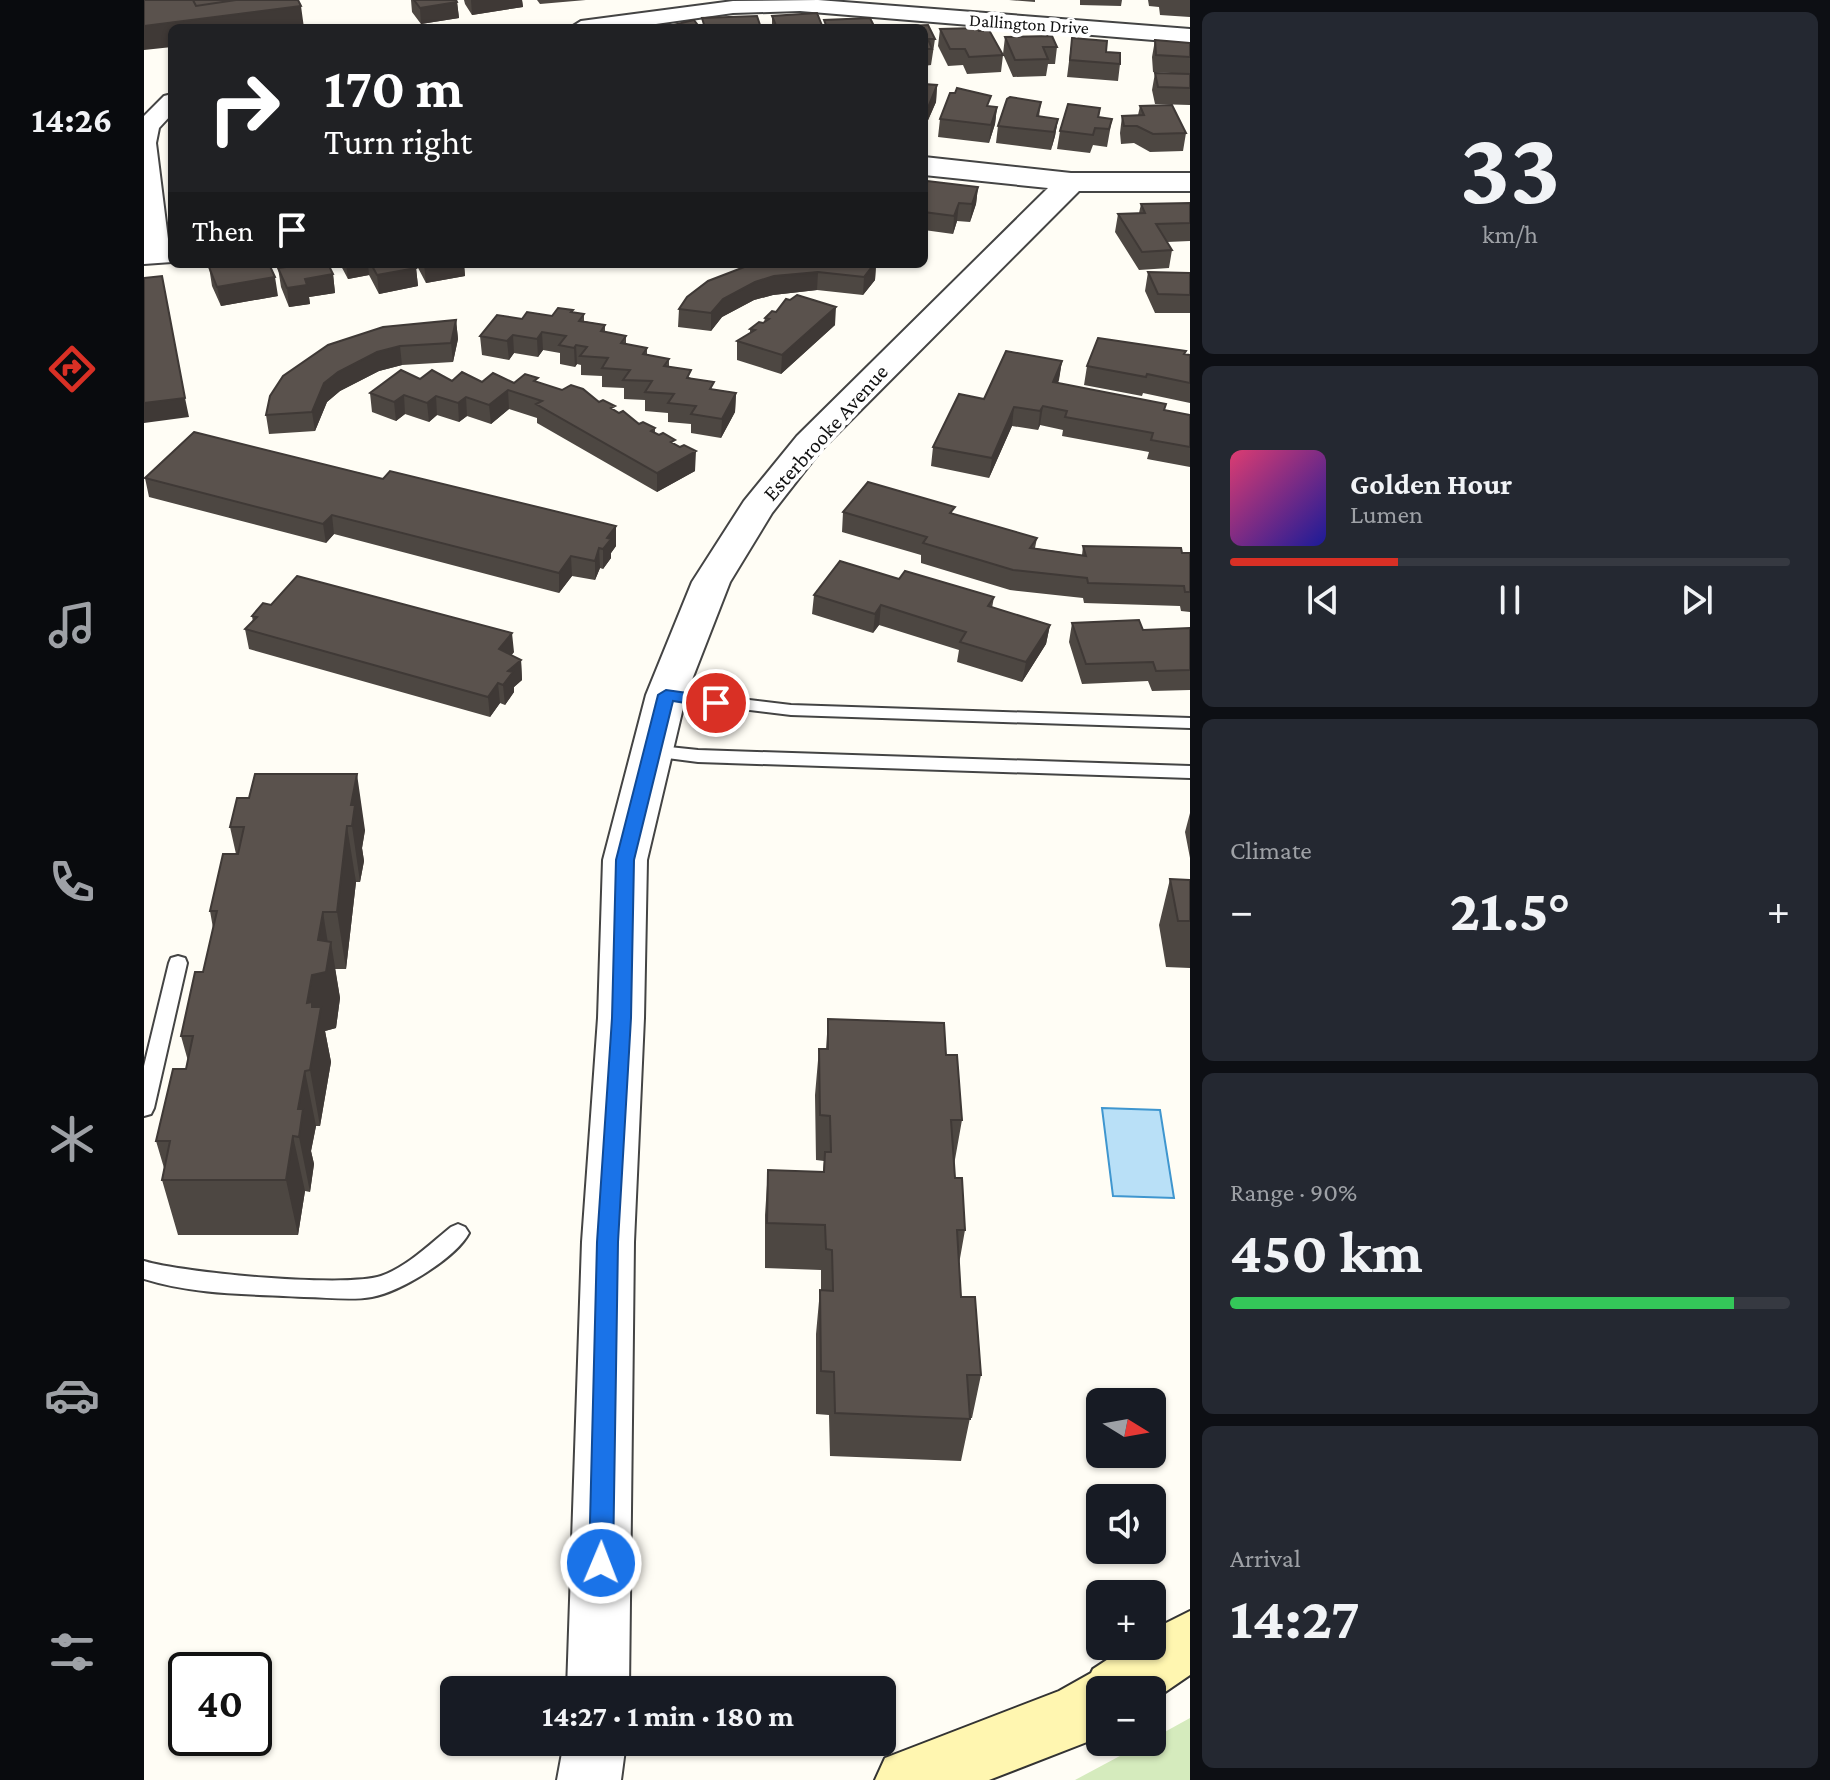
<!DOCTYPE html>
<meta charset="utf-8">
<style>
:root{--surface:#171b24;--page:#242831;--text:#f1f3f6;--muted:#9ea1a6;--line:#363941;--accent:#d93025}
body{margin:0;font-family:"Crimson Pro",serif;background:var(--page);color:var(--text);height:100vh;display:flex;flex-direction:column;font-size:30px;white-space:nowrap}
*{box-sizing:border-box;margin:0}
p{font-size:26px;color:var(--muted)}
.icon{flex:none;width:44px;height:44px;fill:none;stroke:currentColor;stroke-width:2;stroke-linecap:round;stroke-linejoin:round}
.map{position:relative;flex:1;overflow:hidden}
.sheet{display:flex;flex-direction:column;gap:12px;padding:12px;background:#0d0f14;width:640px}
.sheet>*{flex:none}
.guide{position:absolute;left:24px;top:24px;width:760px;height:244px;border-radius:12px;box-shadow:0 2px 6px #0004;background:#202124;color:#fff;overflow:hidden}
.needle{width:52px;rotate:101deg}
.tools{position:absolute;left:942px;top:1388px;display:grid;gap:16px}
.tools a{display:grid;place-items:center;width:80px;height:80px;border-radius:12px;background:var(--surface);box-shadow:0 2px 6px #0004;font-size:40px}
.speed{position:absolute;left:24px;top:1652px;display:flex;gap:16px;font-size:40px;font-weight:700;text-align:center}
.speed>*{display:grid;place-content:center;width:104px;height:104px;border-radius:50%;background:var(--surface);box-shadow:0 2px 6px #0004;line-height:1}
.speed .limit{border:4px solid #111;border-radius:12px;background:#fff;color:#111}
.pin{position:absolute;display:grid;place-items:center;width:68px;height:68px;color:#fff;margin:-34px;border:4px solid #fff;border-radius:50%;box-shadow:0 2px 8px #0007}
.me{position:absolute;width:88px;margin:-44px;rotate:1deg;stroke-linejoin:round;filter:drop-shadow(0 0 6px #0008)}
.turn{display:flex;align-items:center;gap:28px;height:168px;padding:0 24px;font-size:36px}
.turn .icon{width:104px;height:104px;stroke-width:2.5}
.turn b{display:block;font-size:56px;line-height:68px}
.then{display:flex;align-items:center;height:76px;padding:0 24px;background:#0003;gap:16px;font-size:30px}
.big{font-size:60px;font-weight:700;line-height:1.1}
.sheet .tile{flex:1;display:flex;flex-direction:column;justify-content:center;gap:12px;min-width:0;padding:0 28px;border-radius:12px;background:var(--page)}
.sheet .dial{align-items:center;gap:0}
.dial b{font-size:104px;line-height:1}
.song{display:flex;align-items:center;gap:24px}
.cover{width:96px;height:96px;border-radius:12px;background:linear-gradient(135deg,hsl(340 70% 55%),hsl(240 70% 35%))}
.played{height:8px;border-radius:4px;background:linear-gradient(90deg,var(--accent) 30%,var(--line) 30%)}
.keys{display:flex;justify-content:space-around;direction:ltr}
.heat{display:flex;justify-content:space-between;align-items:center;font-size:44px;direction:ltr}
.charge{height:12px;border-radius:6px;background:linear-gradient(90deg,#34c759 90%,var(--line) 0)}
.trip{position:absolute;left:296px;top:1676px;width:456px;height:80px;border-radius:12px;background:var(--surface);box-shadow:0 2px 6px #0004;font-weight:700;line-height:80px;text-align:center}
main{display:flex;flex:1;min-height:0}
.tabs{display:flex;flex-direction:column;width:144px;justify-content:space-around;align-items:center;background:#090b0e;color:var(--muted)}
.tabs .icon{width:56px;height:56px}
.tabs .active{color:var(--accent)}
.tabs b{font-size:36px;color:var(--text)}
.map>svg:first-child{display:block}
.green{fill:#d5ebbd}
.water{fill:#b9e0f7;stroke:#3f96cf;stroke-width:2}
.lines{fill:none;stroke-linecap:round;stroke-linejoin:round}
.service-casing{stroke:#444;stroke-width:4}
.minor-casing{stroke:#444;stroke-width:4}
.tertiary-casing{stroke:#444;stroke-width:4}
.secondary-casing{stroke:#333;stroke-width:4}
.service{fill:#fff;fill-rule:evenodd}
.minor{fill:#fff;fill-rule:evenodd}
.tertiary{fill:#fff;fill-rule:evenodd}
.secondary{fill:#fff6b0;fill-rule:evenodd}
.wall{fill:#4d4742}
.shaded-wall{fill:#3f3936}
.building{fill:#5a524d;stroke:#3f3936;stroke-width:2}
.route{fill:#1a73e8;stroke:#114b97;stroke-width:2}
.labels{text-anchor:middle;stroke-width:8;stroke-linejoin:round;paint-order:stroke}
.far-street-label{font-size:18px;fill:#111;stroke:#fff}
.street-label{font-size:22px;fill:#111;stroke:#fff}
</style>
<main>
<nav class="tabs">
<b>14:26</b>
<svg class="icon active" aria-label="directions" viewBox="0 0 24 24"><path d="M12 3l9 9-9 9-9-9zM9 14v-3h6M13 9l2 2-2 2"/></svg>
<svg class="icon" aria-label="music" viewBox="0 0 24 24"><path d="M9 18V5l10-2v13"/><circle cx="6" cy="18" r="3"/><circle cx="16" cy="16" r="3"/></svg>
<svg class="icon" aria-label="phone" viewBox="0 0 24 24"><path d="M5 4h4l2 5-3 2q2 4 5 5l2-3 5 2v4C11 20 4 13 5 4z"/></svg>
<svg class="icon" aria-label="climate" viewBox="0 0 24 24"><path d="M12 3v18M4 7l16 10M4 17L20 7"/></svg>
<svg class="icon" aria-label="car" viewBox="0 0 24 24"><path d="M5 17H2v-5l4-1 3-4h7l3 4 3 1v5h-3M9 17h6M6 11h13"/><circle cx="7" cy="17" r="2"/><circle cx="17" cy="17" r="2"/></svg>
<svg class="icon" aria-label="filters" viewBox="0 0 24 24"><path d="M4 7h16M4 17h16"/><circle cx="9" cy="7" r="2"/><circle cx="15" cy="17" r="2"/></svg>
</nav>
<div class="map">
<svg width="1046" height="1780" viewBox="0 0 1046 1780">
<rect width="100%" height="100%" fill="#fffdf5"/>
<path class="green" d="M1046,1718V1780H931L1002,1742H1008V1739Z"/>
<path class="water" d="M958,1108L1016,1110L1030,1198L969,1196Z"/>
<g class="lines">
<g class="service-casing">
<path id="service" d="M522,690L647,705L1046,718V728L647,715L516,699L514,695Z
M506,745L554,750L1046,766V778L554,762L500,755L498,751L500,747Z
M34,956L41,958L43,963L10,1108L7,1114L0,1116V1066L25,963L27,958Z
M314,1224L321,1227L325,1233C312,1258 256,1292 228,1297C206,1301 182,1297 160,1297C108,1294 50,1295 0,1279V1261C38,1273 202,1288 237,1276C263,1267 286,1244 307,1227Z"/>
</g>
<g class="minor-casing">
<path id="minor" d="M674,0L1046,29V43L656,11L589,13L484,28H426L437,21L589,1Z
M28,94V114L15,128L12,143L26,255L22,261H4L0,255V116L20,96Z"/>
</g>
<g class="tertiary-casing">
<path id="tertiary" d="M780,157L927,173H1046V191H935L677,450L628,513L586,582L542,695L503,860L500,1018L490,1242L485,1690H423L438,1242L454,1018L459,860L502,695L548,582L600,501L653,436L904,188L780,175Z
M28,244V262L0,264V246Z
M420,1742H482L477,1780H413Z"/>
</g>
<g class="secondary-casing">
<path id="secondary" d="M1046,1611V1675L1008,1701V1690H956V1737L845,1780H731L741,1758L915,1691L947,1673L949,1669L984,1646H1008V1630Z"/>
</g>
<use href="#service" class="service"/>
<use href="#minor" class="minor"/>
<use href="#tertiary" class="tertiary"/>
<use href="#secondary" class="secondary"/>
</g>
<path class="wall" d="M267,0H312L313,2L315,18L277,24L268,12Z
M320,0H378L379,7L328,15L321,4Z
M393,0H442L396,4Z
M865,0H891V2Z
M936,0H978L977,6L936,5Z
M1004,0H1046V17L1016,15L1015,7L1005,6Z
M628,16L679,28H628Z
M780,28L791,39L787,65L780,66Z
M796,29L835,31L859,55L857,72L823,74L819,65L804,66L794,46Z
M861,37L913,47L911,64H904L902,76L869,77L859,54Z
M928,38L962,52L976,64L974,81L923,77Z
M1011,40L1046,43V105L1011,104L1008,90L1011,73L1045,74L1009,72L1008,57Z
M780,84L793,85L792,102L781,127H780Z
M897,102L895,117L914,119L911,136L907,150L852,143L854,126Z
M845,106L853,107L851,124L845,143L794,137L796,119Z
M996,106L1042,133L1039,151L1006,152L990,143L977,144L976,133L978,116L994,115Z
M956,108L955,117L968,119L963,147L949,145L946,153L913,149L916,131Z
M834,187L832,204L826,222L813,221L809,234L780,230V188Z
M1046,203V241L1023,242L1028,250L1025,268L995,270L971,232L974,214L995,213L997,204Z
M148,264H184L189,274L191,293L165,297L166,304L145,307L137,287L134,268L148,266Z
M196,264H269L272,268L274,286L235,294L225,275L204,279Z
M272,264H320L321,276L282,283Z
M732,264L731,280L719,295L673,290L629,295L610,300L578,317L567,331L534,327L535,309L564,281Z
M65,267L134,296L77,306L68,286Z
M1004,272L1046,273V313H1011L1001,291Z
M429,312L440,314V321L461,325V332L482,336V344L503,348V355L525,359V367L547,378L570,390L592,393L591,412L577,438L547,433V424L524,422V413L501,411V400L480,399V388L458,387V376L437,375V365L433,364L431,367L416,364V353L399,350L394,357L370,353L365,360L338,355L336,336L378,319L408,316Z
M621,318L691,325L637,374L593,360V341L606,334V329L620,322Z
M312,320L314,339L309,362L258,365L235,371L196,391L183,402L171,431L125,434L122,415L126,396Z
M1041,354L1046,355V403L999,393L998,396L940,385L943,366Z
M918,361L914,383L1021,410L1046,415V467L1003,459L1005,452L918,436L919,430L896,425L894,430L868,426L845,478L787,466L789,447Z
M276,379L370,383L394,382L455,402L495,424L511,428V433L531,444L551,471L513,492L393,423V418L365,409L347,424L323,416L315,422L293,415L285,422L261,414L252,421L228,412L226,393Z
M1,478L239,479L472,526V546L467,553V558L459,569L456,568L451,580L428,576L415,593L190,534L182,543L5,497Z
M699,512L810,514L893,538L891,548L938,555L939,546L1046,553V612L1037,611L1036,606L940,603L939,598L866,590L777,563V555L698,532Z
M755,579L850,597L848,608L906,625L902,644L878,682L813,662L815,650L735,625L729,633L668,614L670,595Z
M108,616L370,652L367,655L377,660L378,680L370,687V692L361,705L356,703L346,717L105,649L101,629L109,622Z
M928,623L999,630L1046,628V690L1008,691L1004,681L938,684L925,642Z
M111,774L221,830L218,848L220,861L216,882H212L202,969H191L196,998L192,1028L181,1031L187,1062L176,1126H172L167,1151L170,1164L166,1192L161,1191L154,1235H34L18,1180L20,1168L12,1141L42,1069L44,1061L37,1036L59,972L69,928L66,911L92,854L86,827L105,798Z
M1046,813V858L1041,832Z
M1026,879L1046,880V968L1022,967L1015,925Z
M684,1019L802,1055L818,1120L810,1165L811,1178L821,1230L815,1264L817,1297L837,1375L828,1418H826L817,1461L686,1456L685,1415L672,1414V1334L676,1290L677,1291V1270L621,1268V1215L624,1170L679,1172L680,1161L672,1160L671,1095L675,1049H682Z"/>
<path class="shaded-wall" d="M327,0H378L379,7L328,15Z
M313,2L315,18L277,24L276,8Z
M157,6L160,28H28V47L0,50V26Z
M793,85L792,102L781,127L783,110Z
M853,107L851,124L845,143L847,125Z
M914,119L911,136L907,150L910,132Z
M834,187L832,204L826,222L828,204Z
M815,203L813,221L809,234L810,216Z
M202,264H224L225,275L204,279Z
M280,264H320L321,276L282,283Z
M361,264H380L361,267Z
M730,264H732L731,280L719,295L720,277Z
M272,268L274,286L235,294L233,275Z
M674,272L673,290L629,295L610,300L578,317L567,331V313L579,299L611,282L630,276Z
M189,274L191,293L165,297L166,304L145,307L143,288L161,279Z
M131,277L134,296L77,306L73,287Z
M692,307L691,325L637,374L638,355Z
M312,320L314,339L309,362L307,343Z
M398,332L399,350L394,357L393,339Z
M369,335L370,353L365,360L363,341Z
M432,345L433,364L431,367L430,348Z
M256,346L258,365L235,371L196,391L183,402L171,431L168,412L180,383L194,372L233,352Z
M918,361L915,380L906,401L909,382Z
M364,390L365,409L347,424L345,405Z
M592,393L591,412L577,438L578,419Z
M260,395L261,414L252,421L250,402Z
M292,396L293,415L285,422L283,403Z
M322,397L323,416L315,422L314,403Z
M41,398L45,417L0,423V403Z
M899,406L896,425L894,430L896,411Z
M870,407L868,426L845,478L848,458Z
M552,451L551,471L513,492V473Z
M188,515L190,534L182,543L179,524Z
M472,526V546L467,553V558L459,569V549L463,538Z
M455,548L456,568L451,580V561Z
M427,556L428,576L415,593V573Z
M737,605L735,625L729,633L731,614Z
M906,625L902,644L878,682L882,662Z
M368,633L370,652L357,669L355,649Z
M377,660L378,680L370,687V692L361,705L359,685L364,671Z
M354,683L356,703L346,717L344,697Z
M213,774L221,830L218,848L220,861L216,882L208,826L207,805Z
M203,826L212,882L202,969L193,912Z
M179,912L185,950L187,942L196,998L192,1028L181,1031L187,1062L176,1126L166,1070L163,1003Z
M161,1071L172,1126L167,1151L170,1164L166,1192L155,1137L154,1109Z
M149,1136L161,1191L154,1235L142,1180Z"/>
<path class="building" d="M0,0H49L52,6L92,0H154L157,6L0,26Z
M49,0H92L52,6Z
M270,0H312L313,2L276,8Z
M673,13L679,28H633L628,16Z
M613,16L617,28H561L558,18Z
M726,18L731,28H683L680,20Z
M550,20L556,28H516Z
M784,25L791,39H784L788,49H780V28H745L744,27Z
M833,28L835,31L845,30L859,55L825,57L821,49H806L796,29Z
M908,36L913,47H899L904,59L871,60L861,37Z
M928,38L963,41L962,52L976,53V64L926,60Z
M1011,40L1046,43V57L1012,55Z
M1011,73L1046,74V88L1014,87Z
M780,84L793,85L783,110H780Z
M813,88L847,96L843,106L853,107L847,125L796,119L806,93H811Z
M866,97L897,102L893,116L914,119L910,132L854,126L863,99Z
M924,104L956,108L954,117L968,119L965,129L951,128L949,135L916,131Z
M1028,105L1042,133L1009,134L993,126H980L978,116L1000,115L996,106Z
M783,181L834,187L828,204L815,203L810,216L780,212V188Z
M1046,203V223L1012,224L1028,250L998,252L974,214L1001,213L997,204Z
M84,264H125L131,277L73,287L65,267Z
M150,264H184L189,274L161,279L163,285L143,288L134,268L151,266Z
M227,264H269L272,268L233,275Z
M608,264H730L720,277L674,272L630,276L611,282L579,299L567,313L535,309L543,297L564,281Z
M1004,272L1046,273V295L1014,294Z
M18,276L41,398L0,403V278Z
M653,295L692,307L638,355L593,341L611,330L606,329L615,322L619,323L625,319L621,318L628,311L632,312L642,299L646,300Z
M414,308L429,310L427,312L440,314L435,321L461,325L457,331L482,336L477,343L503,348L499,354L525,359L520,366L547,370L543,378L570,382L566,389L592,393L578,419L547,414L552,406L524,403L530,394L501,392L508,381L479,380L486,370L458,368L464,358L436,356L443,347L432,345L430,348L415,345L422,336L398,332L393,339L369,335L363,341L336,336L353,315L378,319L383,312L408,316Z
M312,320L307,343L256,346L233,352L194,372L180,383L168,412L122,415L126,396L139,376L184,345L239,327Z
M954,338L1042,351L1040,354L1046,355V383L1003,374L1002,377L943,366Z
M862,351L918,361L909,382L1022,404L1020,410L1046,415V447L1007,440L1009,433L921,417L923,411L899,406L896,411L870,407L848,458L789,447L815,394L840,399Z
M257,370L276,379L288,370L308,381L318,372L338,382L349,373L370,383L381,374L394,378L390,381L418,390L427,385L439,389L455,402L459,400L471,406L467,408L475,413L479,411L495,424L499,422L511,428L507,431L515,435L519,433L531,440L527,442L536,447L540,445L552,451L513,473L392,404L398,401L364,390L345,405L322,397L314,403L292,396L283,403L260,395L250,402L226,393Z
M50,432L239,479L246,471L472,526L463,538L467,539L459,549L455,548L451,561L427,556L415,573L188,515L179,524L1,478Z
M724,482L811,507L806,513L893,538L886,548L942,556L939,546L1037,548L1038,553H1046V592H1041L1040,586L944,583L943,578L869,570L779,543L783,537L699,512Z
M696,561L755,579L761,571L850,597L844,606L906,625L882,662L816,642L822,632L737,605L731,614L670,595Z
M153,576L368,633L355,649L377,660L364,671L369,672L359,685L354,683L344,697L101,629L113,617L108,616L119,603L127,605Z
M995,620L999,630L1046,628V670L1012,671L1009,662L942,664L928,623Z
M111,774H213L207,805H211L208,826H203L193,912H179L174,940L187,942L182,972L168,975L163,1003L168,1002V1007H177L166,1070L161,1071L154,1109H159L155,1137L149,1136L142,1180H18L26,1141H12L29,1069H42L49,1036H37L51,972H59L73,911H66L79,854H94L100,827H86L93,798H105Z
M1026,879L1046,880V921H1034Z
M684,1019L800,1023L802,1055H813L818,1120H807L811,1178H818L821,1230H813L817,1297H831L837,1375H823L826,1419L691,1413L690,1372L677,1371L676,1290L689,1291L688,1250L682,1249L681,1225L623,1223L624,1170L680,1172L681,1152H687L686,1116L676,1115L675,1049H684Z"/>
<path class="route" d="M522,690L572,697L581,703L572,708L529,701L490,860L487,1018L474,1242L469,1563L466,1571L457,1574L448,1571L445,1563L453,1242L468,1018L472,860L514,695Z"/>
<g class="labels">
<g class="far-street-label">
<text transform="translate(885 24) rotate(4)" y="6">Dallington Drive</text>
</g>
<g class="street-label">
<text transform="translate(681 432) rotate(-48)" y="8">Esterbrooke Avenue</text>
</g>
</g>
</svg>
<div class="tools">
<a><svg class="needle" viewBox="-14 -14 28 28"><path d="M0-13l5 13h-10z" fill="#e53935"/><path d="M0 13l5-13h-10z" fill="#9ea1a6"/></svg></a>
<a><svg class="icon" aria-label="sound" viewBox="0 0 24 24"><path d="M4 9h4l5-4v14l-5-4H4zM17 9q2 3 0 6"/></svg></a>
<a>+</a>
<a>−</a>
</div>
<div class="speed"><div class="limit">40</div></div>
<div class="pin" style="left:572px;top:703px;background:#d93025"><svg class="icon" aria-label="arrive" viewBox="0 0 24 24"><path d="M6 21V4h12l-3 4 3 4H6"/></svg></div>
<svg class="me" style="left:457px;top:1563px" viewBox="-20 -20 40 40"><circle r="17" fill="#1a73e8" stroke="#fff" stroke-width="3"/><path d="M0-11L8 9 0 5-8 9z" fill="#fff"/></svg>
<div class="trip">14:27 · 1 min · 180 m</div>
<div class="guide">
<div class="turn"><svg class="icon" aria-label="right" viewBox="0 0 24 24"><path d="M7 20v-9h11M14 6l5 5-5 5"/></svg><div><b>170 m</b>Turn right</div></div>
<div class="then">Then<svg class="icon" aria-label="arrive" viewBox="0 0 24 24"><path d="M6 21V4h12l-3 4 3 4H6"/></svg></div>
</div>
</div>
<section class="sheet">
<div class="tile dial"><b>33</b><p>km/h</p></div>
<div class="tile">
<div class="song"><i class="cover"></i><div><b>Golden Hour</b><p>Lumen</p></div></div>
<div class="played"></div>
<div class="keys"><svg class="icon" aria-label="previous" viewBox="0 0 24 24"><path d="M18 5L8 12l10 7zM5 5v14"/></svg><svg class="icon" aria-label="pause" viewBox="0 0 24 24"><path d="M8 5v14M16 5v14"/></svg><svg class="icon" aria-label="next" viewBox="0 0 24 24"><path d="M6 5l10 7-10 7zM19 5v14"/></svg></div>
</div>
<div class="tile"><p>Climate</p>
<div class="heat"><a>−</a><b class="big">21.5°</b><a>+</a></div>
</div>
<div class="tile"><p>Range · 90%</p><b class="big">450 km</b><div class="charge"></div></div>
<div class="tile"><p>Arrival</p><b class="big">14:27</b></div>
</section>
</main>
